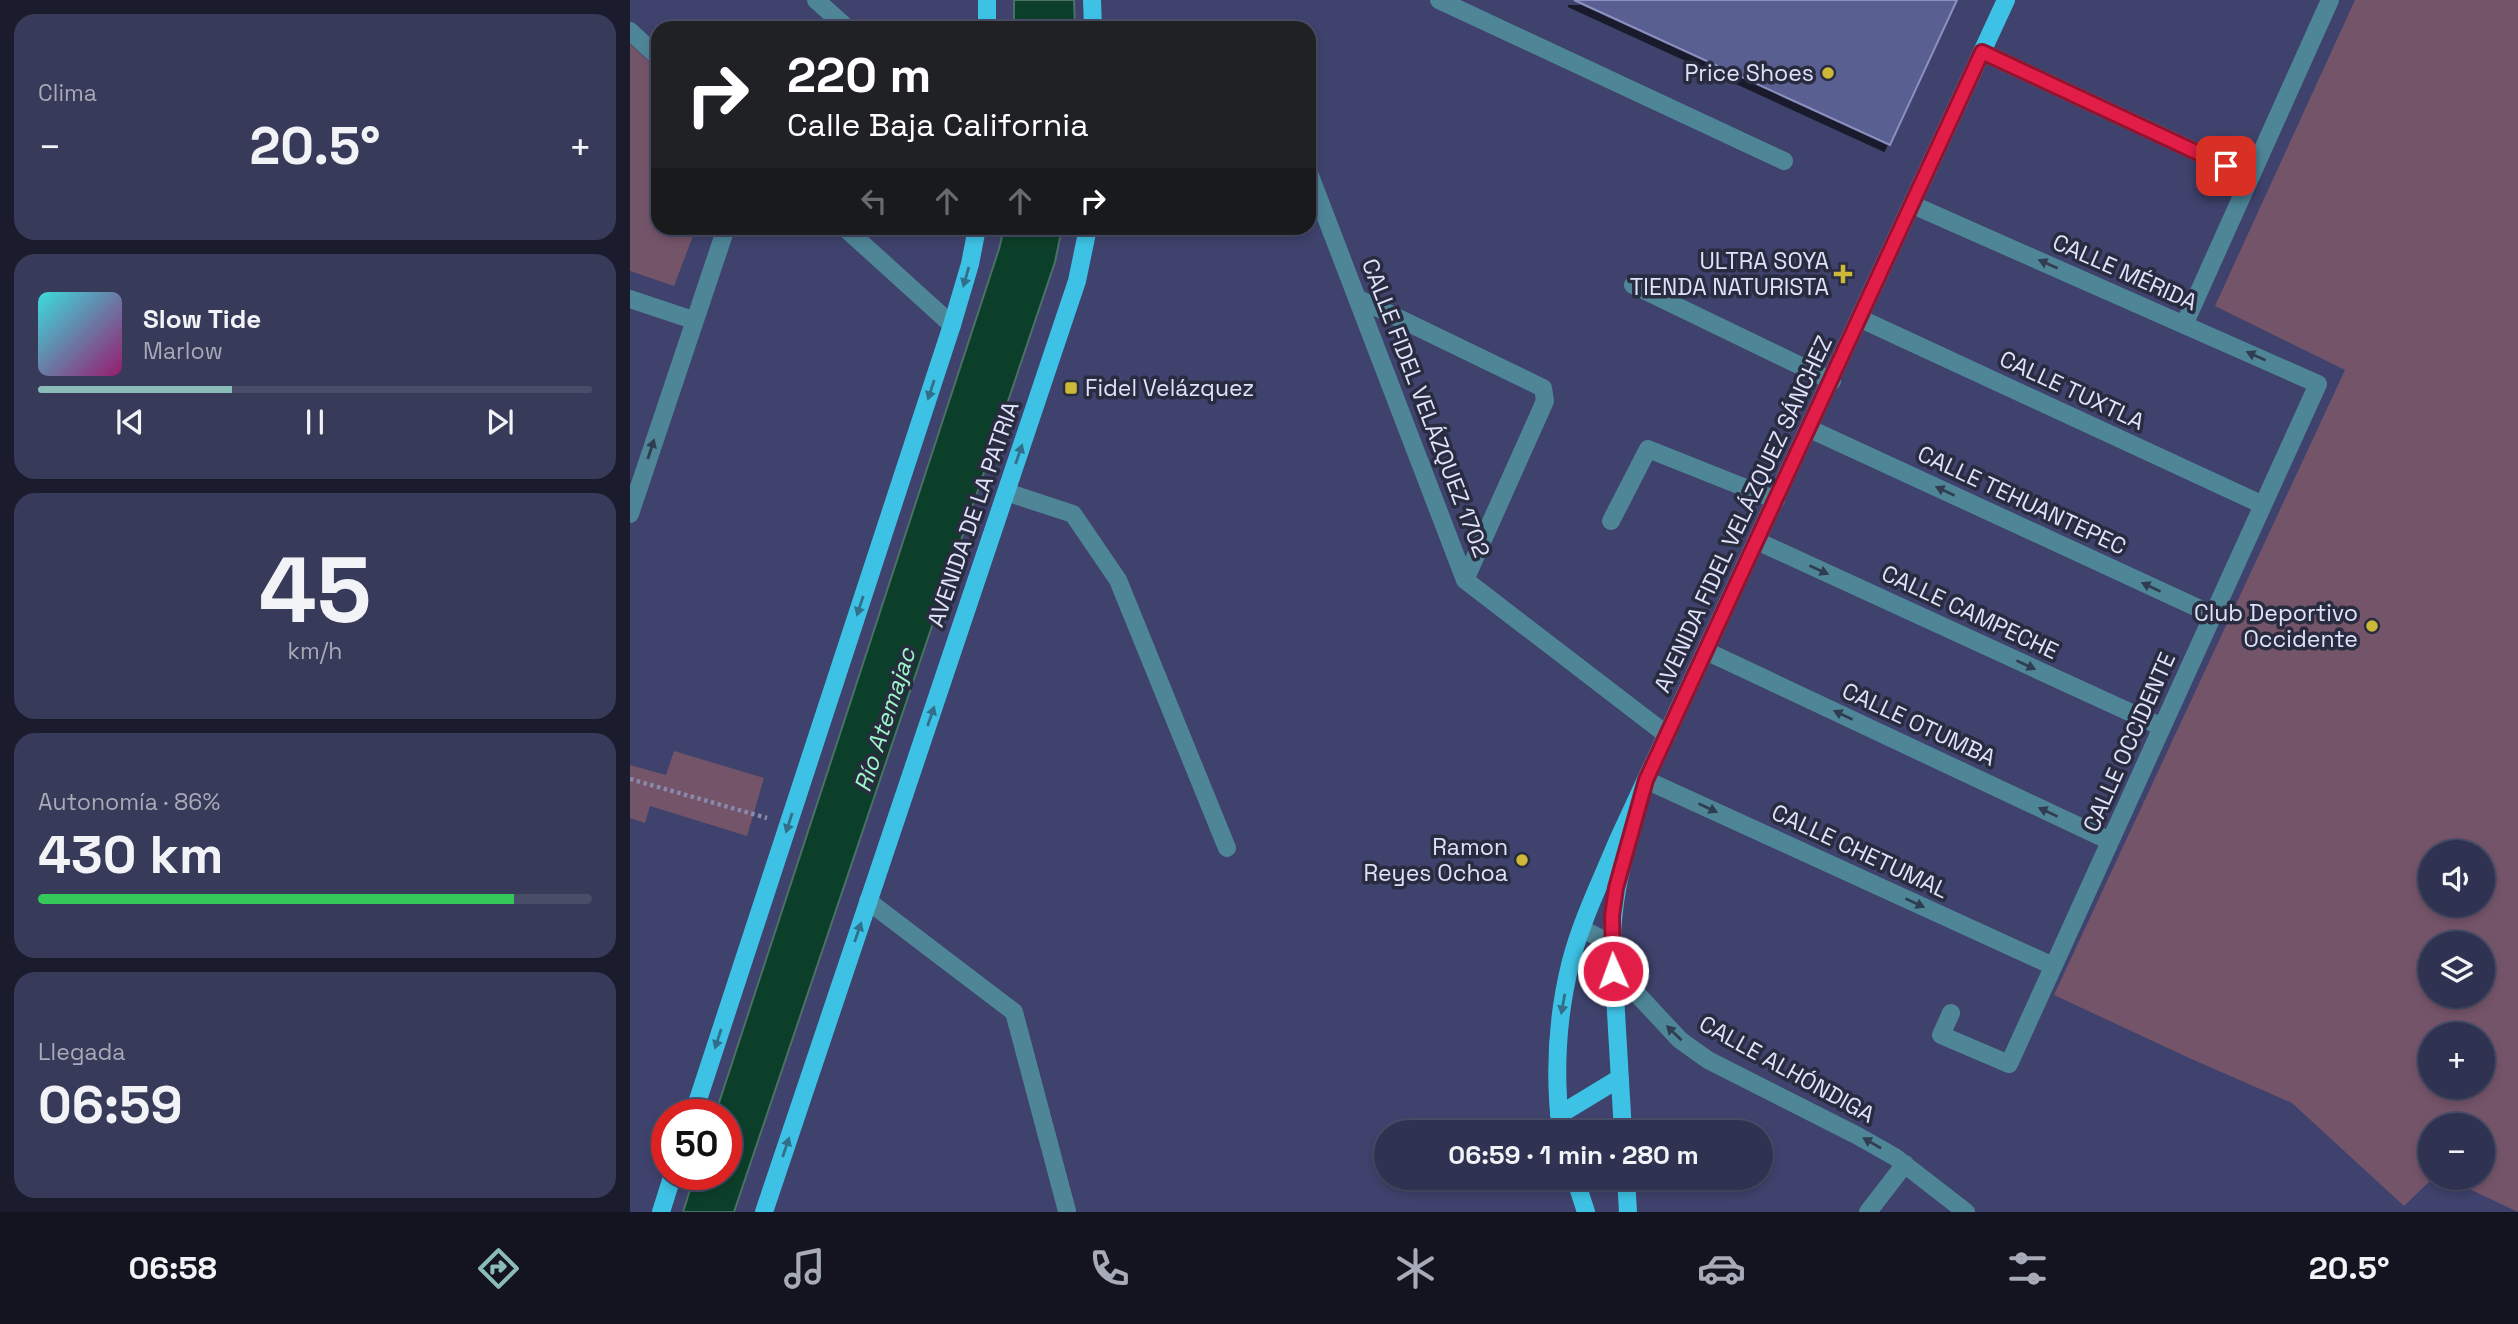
<!DOCTYPE html>
<html lang="es">
<meta charset="utf-8">
<style>
:root{--surface:#2f3251;--page:#373a58;--text:#f1f3f6;--muted:#a7aab7;--line:#4a4d68;--accent:#8bbbb9}
body{margin:0;font-family:"Space Grotesk",sans-serif;background:var(--page);color:var(--text);height:100vh;display:flex;flex-direction:column;font-size:26px;white-space:nowrap}
*{box-sizing:border-box;margin:0}
p{font-size:23px;color:var(--muted)}
.icon{flex:none;width:38px;height:38px;fill:none;stroke:currentColor;stroke-width:2;stroke-linecap:round;stroke-linejoin:round}
.map{position:relative;flex:1;overflow:hidden}
.drawer{display:flex;flex-direction:column;gap:14px;padding:14px;background:#1a1c2d;width:630px}
.drawer>*{flex:none}
.hud{position:absolute;left:21px;top:21px;width:665px;height:214px;border-radius:21px;box-shadow:0 4px 10px #0003,0 0 0 2px var(--line);background:#202124;color:#fff;overflow:hidden}
.buttons{position:absolute;left:1788px;top:840px;display:grid;gap:14px}
.buttons a{display:grid;place-items:center;width:77px;height:77px;border-radius:50%;background:var(--surface);box-shadow:0 4px 10px #0003,0 0 0 2px var(--line);font-size:35px}
.speed{position:absolute;left:21px;top:1099px;display:flex;gap:14px;font-size:35px;font-weight:700;text-align:center}
.speed>*{display:grid;place-content:center;width:91px;height:91px;border-radius:50%;background:var(--surface);box-shadow:0 4px 10px #0003,0 0 0 2px var(--line);line-height:1}
.speed .limit{border:10px solid #d22;background:#fff;color:#111}
.pin{position:absolute;display:grid;place-items:center;width:60px;height:60px;color:#fff;margin:-30px;border-radius:14px;box-shadow:0 4px 10px #0006}
.me{position:absolute;width:77px;margin:-38px;rotate:358deg;stroke-linejoin:round;filter:drop-shadow(0 0 5px #0008)}
.turn{display:flex;align-items:center;gap:24px;height:147px;padding:0 21px;font-size:32px}
.turn .icon{width:91px;height:91px;stroke-width:2.5}
.turn b{display:block;font-size:49px;line-height:60px}
.lanes{display:flex;align-items:center;height:66px;padding:0 21px;background:#0003;justify-content:center;gap:35px;direction:ltr}
.lanes .off{opacity:.35}
.big{font-size:52px;font-weight:800;line-height:1.1}
.drawer .widget{flex:1;display:flex;flex-direction:column;justify-content:center;gap:10px;min-width:0;padding:0 24px;border-radius:21px;background:var(--page)}
.drawer .dial{align-items:center;gap:0}
.dial b{font-size:91px;line-height:1}
.song{display:flex;align-items:center;gap:21px}
.cover{width:84px;height:84px;border-radius:10px;background:linear-gradient(135deg,hsl(180 70% 55%),hsl(320 70% 35%))}
.played{height:7px;border-radius:4px;background:linear-gradient(90deg,var(--accent) 35%,var(--line) 35%)}
.keys{display:flex;justify-content:space-around;direction:ltr}
.heat{display:flex;justify-content:space-between;align-items:center;font-size:38px;direction:ltr}
.charge{height:10px;border-radius:5px;background:linear-gradient(90deg,#34c759 86%,var(--line) 0)}
.trip{position:absolute;left:744px;top:1120px;width:399px;height:70px;border-radius:35px;background:var(--surface);box-shadow:0 4px 10px #0003,0 0 0 2px var(--line);font-weight:800;line-height:70px;text-align:center}
.menu{display:flex;height:112px;justify-content:space-around;align-items:center;background:#131420;color:var(--muted)}
.menu .icon{width:49px;height:49px}
.menu .active{color:var(--accent)}
.menu b{font-size:32px;color:var(--text)}
main{display:flex;flex:1;min-height:0}
.map>svg:first-child{display:block}
.green{fill:#745469;fill-rule:evenodd}
.water{fill:#0c3f29;stroke:#4b7068;stroke-width:2}
.building{fill:#5a5e92;stroke:#8b90c0;stroke-width:2;filter:url(#shadow)}
.lines{fill:none;stroke-linecap:round;stroke-linejoin:round}
.path{stroke:#878aad;stroke-width:4.5;stroke-dasharray:3.5 3.5;stroke-linecap:butt}
.minor{stroke:#4e8697;stroke-width:18}
.major{stroke:#3dc2e5;stroke-width:18}
.oneway{fill:#303d51}
.oneway2{fill:#326f8a}
.route-casing{stroke:#92132f;stroke-width:18}
.route{stroke:#e11d48;stroke-width:12}
.poi-dot{fill:#ceb838;stroke:#292b3f;stroke-width:2.5}
.labels{text-anchor:middle;stroke-width:7;stroke-linejoin:round;paint-order:stroke}
.poi-label{font-size:23px;fill:#dfe2fc;stroke:#292b3f;text-anchor:end}
.street-label{font-size:23px;fill:#dfe2fc;stroke:#292b3f}
.water-label{font-size:24px;font-style:italic;fill:#9bf8c6;stroke:#292b3f}
</style>
<main>
<section class="drawer">
<div class="widget"><p>Clima</p>
<div class="heat"><a>−</a><b class="big">20.5°</b><a>+</a></div>
</div>
<div class="widget">
<div class="song"><i class="cover"></i><div><b>Slow Tide</b><p>Marlow</p></div></div>
<div class="played"></div>
<div class="keys"><svg class="icon" aria-label="previous" viewBox="0 0 24 24"><path d="M18 5L8 12l10 7zM5 5v14"/></svg><svg class="icon" aria-label="pause" viewBox="0 0 24 24"><path d="M8 5v14M16 5v14"/></svg><svg class="icon" aria-label="next" viewBox="0 0 24 24"><path d="M6 5l10 7-10 7zM19 5v14"/></svg></div>
</div>
<div class="widget dial"><b>45</b><p>km/h</p></div>
<div class="widget"><p>Autonomía · 86%</p><b class="big">430 km</b><div class="charge"></div></div>
<div class="widget"><p>Llegada</p><b class="big">06:59</b></div>
</section>
<div class="map">
<svg width="1888" height="1212" viewBox="0 0 1888 1212">
<defs>
<filter id="shadow"><feDropShadow dx="-6" dy="6" stdDeviation="0" flood-color="#0009"/></filter>
</defs>
<rect width="100%" height="100%" fill="#3f426c"/>
<path class="green" d="M1725,0H1888V1212L1816,1178H1853V1125H1801V1178H1803L1774,1206L1662,1103L1557,1057L1424,995L1715,370L1585,306ZM1801,852H1853V905H1801ZM1853,943V996H1801V943ZM1853,1034V1087H1801V1034Z
M0,44L28,70V228H66L44,286L0,271Z
M44,751L134,778L117,836L20,806L15,823L0,818V765L36,775Z"/>
<path class="water" d="M384,0H444L445,28H384Z
M374,228H432L425,262L104,1212H53L65,1174H96V1115H85L369,249Z"/>
<path class="building" d="M944,0H1327L1260,145Z"/>
<g class="lines">
<path class="path" d="M0,779L137,818"/>
<path class="minor" d="M186,0L217,28
M809,0L1154,161
M0,31L28,57
M1352,52L1620,177
M679,173L835,580L1037,735
M1283,205L1688,384L1379,1064L1311,1035L1321,1013
M215,228L322,325
M1003,285L1202,381
M727,298L913,388L915,401L835,580
M0,299L63,320
M1231,319L1633,505
M1554,325L1700,0
M1180,429L1583,615
M376,492L443,514L488,580L597,848
M0,514L96,228
M981,521L1018,449L1146,500
M1127,541L1532,727
M1076,651L1480,841
M1016,780L1423,966
M238,901L384,1012L437,1211
M952,929L982,944L1008,995L1050,1040L1078,1060L1228,1136L1265,1157L1336,1212
M1238,1212L1275,1164"/>
<path class="major" d="M462,0L463,28
M357,28V0
M63,1115L322,325L340,264L347,228
M929,1115L990,1078
M931,1132C924,1075 927,1016 941,961C952,919 972,879 988,840L1376,0
M993,1132L982,944C982,905 990,871 1000,834
M945,1178L956,1212
M996,1178L998,1212
M31,1212L43,1174
M134,1212L447,281L458,228"/>
</g>
<defs><path id="oneway-solid" d="M-6-.8H1V-3.2L6.5 0L1 3.2V.8H-6Z" transform="scale(1.75)"/></defs>
<g class="oneway">
<use href="#oneway-solid" transform="translate(1418 264) rotate(-156)"/>
<use href="#oneway-solid" transform="translate(1626 356) rotate(-156)"/>
<use href="#oneway-solid" transform="translate(21 449) rotate(-72)"/>
<use href="#oneway-solid" transform="translate(1315 491) rotate(-155)"/>
<use href="#oneway-solid" transform="translate(1189 570) rotate(25)"/>
<use href="#oneway-solid" transform="translate(1521 587) rotate(-155)"/>
<use href="#oneway-solid" transform="translate(1396 665) rotate(25)"/>
<use href="#oneway-solid" transform="translate(1213 715) rotate(-155)"/>
<use href="#oneway-solid" transform="translate(1078 808) rotate(25)"/>
<use href="#oneway-solid" transform="translate(1418 812) rotate(-155)"/>
<use href="#oneway-solid" transform="translate(1285 903) rotate(25)"/>
<use href="#oneway-solid" transform="translate(1044 1033) rotate(-136)"/>
<use href="#oneway-solid" transform="translate(1242 1143) rotate(-150)"/>
</g>
<g class="oneway2">
<use href="#oneway-solid" transform="translate(336 277) rotate(106)"/>
<use href="#oneway-solid" transform="translate(301 390) rotate(108)"/>
<use href="#oneway-solid" transform="translate(389 454) rotate(-71)"/>
<use href="#oneway-solid" transform="translate(230 606) rotate(108)"/>
<use href="#oneway-solid" transform="translate(301 716) rotate(-71)"/>
<use href="#oneway-solid" transform="translate(159 823) rotate(108)"/>
<use href="#oneway-solid" transform="translate(228 932) rotate(-71)"/>
<use href="#oneway-solid" transform="translate(933 1004) rotate(100)"/>
<use href="#oneway-solid" transform="translate(88 1039) rotate(108)"/>
<use href="#oneway-solid" transform="translate(156 1147) rotate(-71)"/>
</g>
<g class="lines">
<g class="route-casing">
<path id="route" d="M983,971L982,916L986,888L1016,780L1352,52L1596,166"/>
</g>
<use href="#route" class="route"/>
</g>
<g class="poi-dot">
<circle cx="1198" cy="73" r="7"/>
<path d="M1209.5 263.5h7v7h7v7h-7v7h-7v-7h-7v-7h7z"/>
<rect x="434" y="381" width="14" height="14" rx="3.5"/>
<circle cx="1742" cy="626" r="7"/>
<circle cx="892" cy="860" r="7"/>
</g>
<g class="labels">
<g class="poi-label">
<text x="1184" y="81">Price Shoes</text>
<text x="1199" y="269">ULTRA SOYA<tspan x="1199" dy="26">TIENDA NATURISTA</tspan></text>
<text x="455" y="396" text-anchor="start">Fidel Velázquez</text>
<text x="1728" y="621">Club Deportivo<tspan x="1728" dy="26">Occidente</tspan></text>
<text x="878" y="855">Ramon<tspan x="878" dy="26">Reyes Ochoa</tspan></text>
</g>
<g class="street-label">
<text transform="translate(1495 272) rotate(24)" y="8">CALLE MÉRIDA</text>
<text transform="translate(1442 390) rotate(25)" y="8">CALLE TUXTLA</text>
<text transform="translate(796 408) rotate(69)" y="8">CALLE FIDEL VELÁZQUEZ 1702</text>
<text transform="translate(1392 500) rotate(25)" y="8">CALLE TEHUANTEPEC</text>
<text transform="translate(343 514) rotate(-71)" y="8">AVENIDA DE LA PATRIA</text>
<text transform="translate(1113 514) rotate(-65)" y="8">AVENIDA FIDEL VELÁZQUEZ SÁNCHEZ</text>
<text transform="translate(1340 612) rotate(25)" y="8">CALLE CAMPECHE</text>
<text transform="translate(1289 724) rotate(25)" y="8">CALLE OTUMBA</text>
<text transform="translate(1499 742) rotate(-66)" y="8">CALLE OCCIDENTE</text>
<text transform="translate(1230 851) rotate(25)" y="8">CALLE CHETUMAL</text>
<text transform="translate(1157 1069) rotate(29)" y="8">CALLE ALHÓNDIGA</text>
</g>
<g class="water-label">
<text transform="translate(255 720) rotate(-72)" y="8">Río Atemajac</text>
</g>
</g>
</svg>
<div class="buttons">
<a><svg class="icon" aria-label="sound" viewBox="0 0 24 24"><path d="M4 9h4l5-4v14l-5-4H4zM17 9q2 3 0 6"/></svg></a>
<a><svg class="icon" aria-label="layers" viewBox="0 0 24 24"><path d="M12 4l9 5-9 5-9-5zM3 14l9 5 9-5"/></svg></a>
<a>+</a>
<a>−</a>
</div>
<div class="speed"><div class="limit">50</div></div>
<div class="pin" style="left:1596px;top:166px;background:#d93025"><svg class="icon" aria-label="arrive" viewBox="0 0 24 24"><path d="M6 21V4h12l-3 4 3 4H6"/></svg></div>
<svg class="me" style="left:983px;top:971px" viewBox="-20 -20 40 40"><circle r="17" fill="#e11d48" stroke="#fff" stroke-width="3"/><path d="M0-11L8 9 0 5-8 9z" fill="#fff"/></svg>
<div class="trip">06:59 · 1 min · 280 m</div>
<div class="hud">
<div class="turn"><svg class="icon" aria-label="right" viewBox="0 0 24 24"><path d="M7 20v-9h11M14 6l5 5-5 5"/></svg><div><b>220 m</b>Calle Baja California</div></div>
<div class="lanes"><svg class="icon off" aria-label="left" viewBox="0 0 24 24"><path d="M17 20v-9H6M10 6l-5 5 5 5"/></svg><svg class="icon off" aria-label="ahead" viewBox="0 0 24 24"><path d="M12 20V5M6 11l6-6 6 6"/></svg><svg class="icon off" aria-label="ahead" viewBox="0 0 24 24"><path d="M12 20V5M6 11l6-6 6 6"/></svg><svg class="icon" aria-label="right" viewBox="0 0 24 24"><path d="M7 20v-9h11M14 6l5 5-5 5"/></svg></div>
</div>
</div>
</main>
<nav class="menu">
<b>06:58</b>
<svg class="icon active" aria-label="directions" viewBox="0 0 24 24"><path d="M12 3l9 9-9 9-9-9zM9 14v-3h6M13 9l2 2-2 2"/></svg>
<svg class="icon" aria-label="music" viewBox="0 0 24 24"><path d="M9 18V5l10-2v13"/><circle cx="6" cy="18" r="3"/><circle cx="16" cy="16" r="3"/></svg>
<svg class="icon" aria-label="phone" viewBox="0 0 24 24"><path d="M5 4h4l2 5-3 2q2 4 5 5l2-3 5 2v4C11 20 4 13 5 4z"/></svg>
<svg class="icon" aria-label="climate" viewBox="0 0 24 24"><path d="M12 3v18M4 7l16 10M4 17L20 7"/></svg>
<svg class="icon" aria-label="car" viewBox="0 0 24 24"><path d="M5 17H2v-5l4-1 3-4h7l3 4 3 1v5h-3M9 17h6M6 11h13"/><circle cx="7" cy="17" r="2"/><circle cx="17" cy="17" r="2"/></svg>
<svg class="icon" aria-label="filters" viewBox="0 0 24 24"><path d="M4 7h16M4 17h16"/><circle cx="9" cy="7" r="2"/><circle cx="15" cy="17" r="2"/></svg>
<b>20.5°</b>
</nav>
